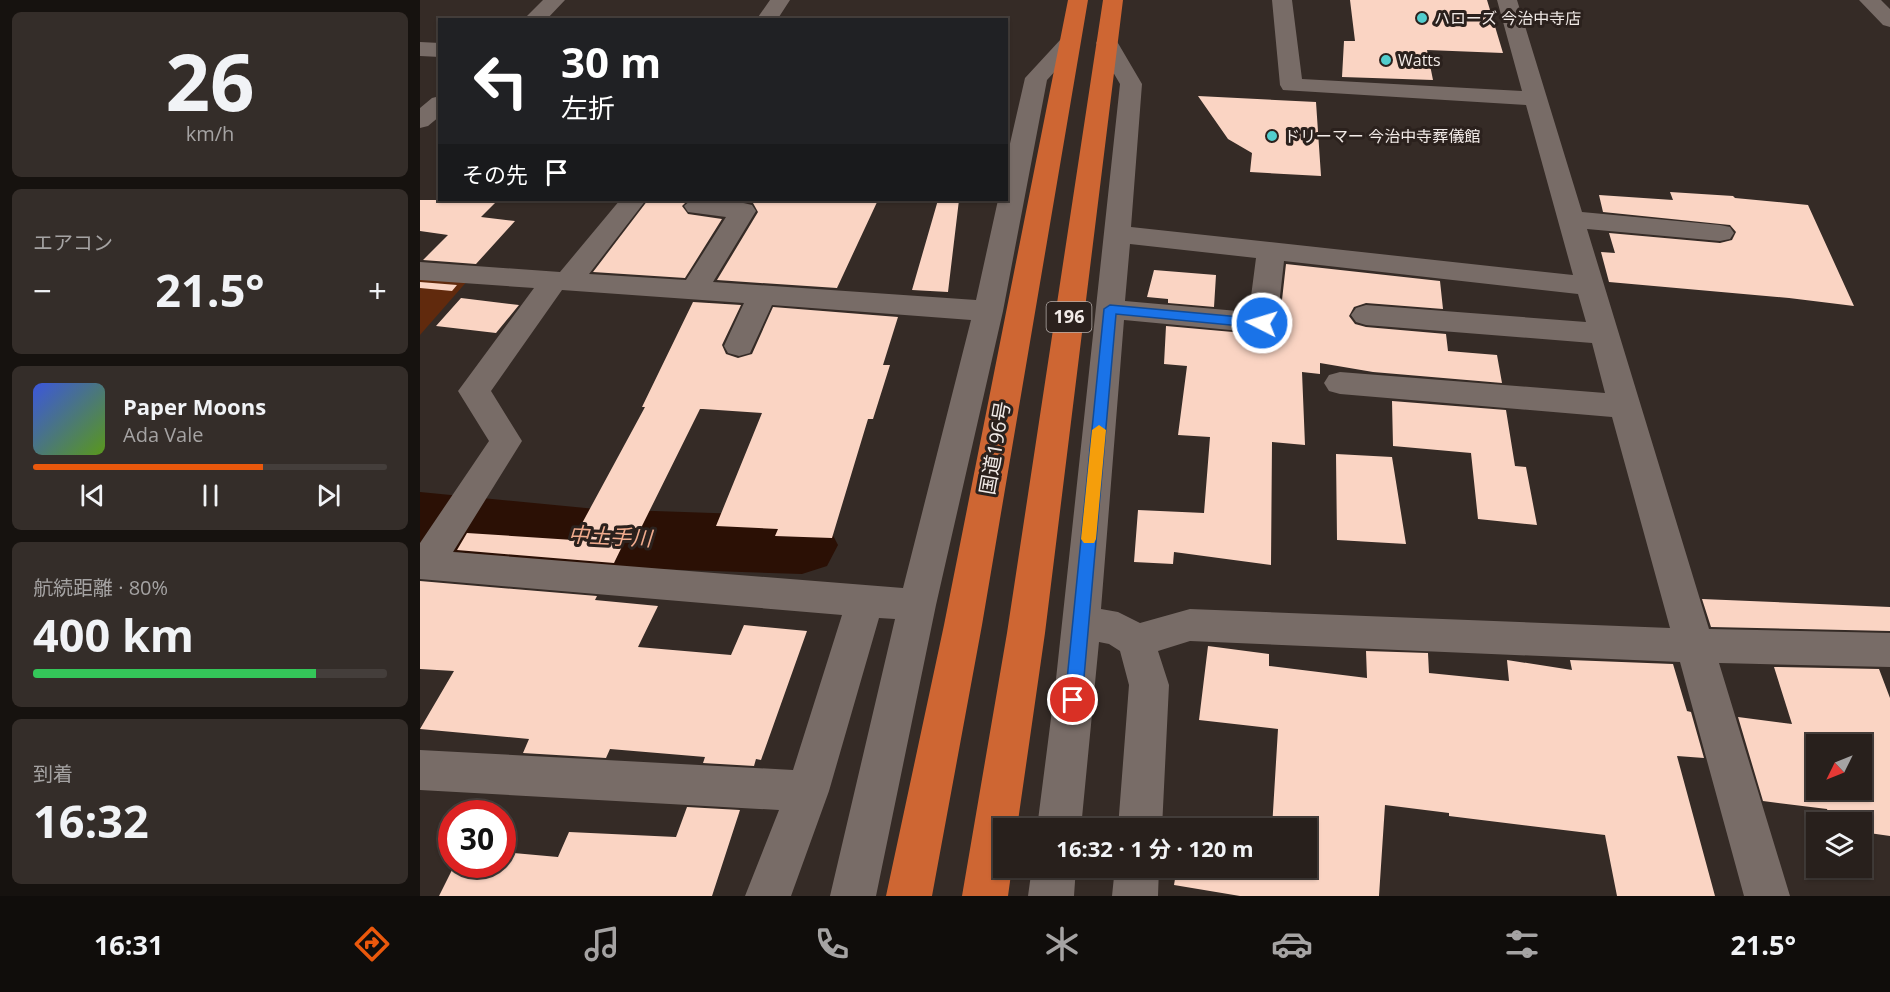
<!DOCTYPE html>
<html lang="ja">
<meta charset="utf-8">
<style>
:root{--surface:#28201c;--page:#342d29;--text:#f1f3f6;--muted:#a5a3a3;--line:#443e3b;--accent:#ea580c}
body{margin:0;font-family:"Open Sans","Noto Sans JP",sans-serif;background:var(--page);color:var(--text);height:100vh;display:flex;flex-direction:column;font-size:22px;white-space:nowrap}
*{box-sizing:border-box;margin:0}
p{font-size:20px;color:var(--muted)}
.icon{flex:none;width:33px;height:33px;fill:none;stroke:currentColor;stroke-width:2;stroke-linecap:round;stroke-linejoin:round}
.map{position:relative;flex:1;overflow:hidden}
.details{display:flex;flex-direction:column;gap:12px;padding:12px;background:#16120f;width:420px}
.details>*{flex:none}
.top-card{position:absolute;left:18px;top:18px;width:570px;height:183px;border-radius:0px;box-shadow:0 2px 4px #0004,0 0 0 2px var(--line);background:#202124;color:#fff;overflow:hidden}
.needle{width:39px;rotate:227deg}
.fabs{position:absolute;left:1386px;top:734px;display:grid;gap:12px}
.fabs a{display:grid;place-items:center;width:66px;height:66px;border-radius:0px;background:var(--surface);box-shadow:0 2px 4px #0004,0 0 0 2px var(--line);font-size:30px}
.speed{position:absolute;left:18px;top:800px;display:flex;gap:12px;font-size:30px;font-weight:700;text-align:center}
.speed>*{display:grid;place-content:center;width:78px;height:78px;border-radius:50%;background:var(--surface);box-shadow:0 2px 4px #0004,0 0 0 2px var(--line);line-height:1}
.speed .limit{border:9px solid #d22;background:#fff;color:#111}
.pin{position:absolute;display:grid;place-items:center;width:51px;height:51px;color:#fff;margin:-26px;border:3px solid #fff;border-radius:50%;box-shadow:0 2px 6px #0007}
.me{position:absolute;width:66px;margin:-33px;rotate:275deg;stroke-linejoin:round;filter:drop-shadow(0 0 4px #0008)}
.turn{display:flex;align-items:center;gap:21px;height:126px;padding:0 24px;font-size:27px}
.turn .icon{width:78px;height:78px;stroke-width:2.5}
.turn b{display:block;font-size:42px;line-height:51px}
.then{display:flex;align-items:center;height:57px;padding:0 24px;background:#0003;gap:12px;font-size:22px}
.big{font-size:45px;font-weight:700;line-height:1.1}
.details .tile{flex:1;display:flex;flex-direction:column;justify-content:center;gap:9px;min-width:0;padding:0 21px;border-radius:9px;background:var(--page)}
.details .dial{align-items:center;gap:0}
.dial b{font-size:78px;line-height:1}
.song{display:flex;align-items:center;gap:18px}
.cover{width:72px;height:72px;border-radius:9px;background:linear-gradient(135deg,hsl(230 70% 55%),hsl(90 70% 35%))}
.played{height:6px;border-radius:3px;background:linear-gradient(90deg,var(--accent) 65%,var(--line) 65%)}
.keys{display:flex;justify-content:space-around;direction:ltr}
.heat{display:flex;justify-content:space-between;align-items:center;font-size:33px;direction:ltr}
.charge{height:9px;border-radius:4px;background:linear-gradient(90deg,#34c759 80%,var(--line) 0)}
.trip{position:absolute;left:573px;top:818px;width:324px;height:60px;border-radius:0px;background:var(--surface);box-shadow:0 2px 4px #0004,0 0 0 2px var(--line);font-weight:700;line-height:60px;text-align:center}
.tabs{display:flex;height:96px;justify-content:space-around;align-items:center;background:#100d0b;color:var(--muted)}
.tabs .icon{width:42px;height:42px}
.tabs .current{color:var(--accent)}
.tabs b{font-size:27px;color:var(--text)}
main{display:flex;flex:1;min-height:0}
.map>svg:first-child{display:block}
.green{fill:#612a0d}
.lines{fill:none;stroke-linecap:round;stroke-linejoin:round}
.river{fill:#2b1005;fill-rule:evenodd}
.building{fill:#fad4c3;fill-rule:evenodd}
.minor{fill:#786c67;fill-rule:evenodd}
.highway{fill:#ce6633;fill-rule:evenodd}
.route{fill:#1a73e8;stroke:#114b97;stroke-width:1.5}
.slow{fill:#f59e0b}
.poi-dot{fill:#52cdcd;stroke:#2b211d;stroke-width:2}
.labels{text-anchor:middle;stroke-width:6;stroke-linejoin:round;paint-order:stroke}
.far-poi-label{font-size:16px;fill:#f2ebe8;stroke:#2b211d;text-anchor:start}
.shield{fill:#2b211d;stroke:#b6aeab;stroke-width:1.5}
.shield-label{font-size:18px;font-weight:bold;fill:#f2ebe8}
.street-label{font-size:20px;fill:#f2ebe8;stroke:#2b211d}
.water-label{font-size:21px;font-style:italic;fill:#f1ac8e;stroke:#2b211d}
</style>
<main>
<section class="details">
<div class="tile dial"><b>26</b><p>km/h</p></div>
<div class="tile"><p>エアコン</p>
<div class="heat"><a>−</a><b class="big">21.5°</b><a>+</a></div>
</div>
<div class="tile">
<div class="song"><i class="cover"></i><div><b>Paper Moons</b><p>Ada Vale</p></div></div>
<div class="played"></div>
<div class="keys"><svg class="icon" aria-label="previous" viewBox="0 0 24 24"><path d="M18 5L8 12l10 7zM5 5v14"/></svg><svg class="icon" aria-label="pause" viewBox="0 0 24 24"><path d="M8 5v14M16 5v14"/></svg><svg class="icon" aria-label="next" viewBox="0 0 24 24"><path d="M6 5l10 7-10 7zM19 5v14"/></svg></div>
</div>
<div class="tile"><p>航続距離 · 80%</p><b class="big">400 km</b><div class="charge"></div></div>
<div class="tile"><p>到着</p><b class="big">16:32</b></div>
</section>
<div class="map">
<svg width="1470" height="896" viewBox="0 0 1470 896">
<rect width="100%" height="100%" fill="#352b26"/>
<path class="green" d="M0,275L49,279L0,335Z"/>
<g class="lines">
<path class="river" d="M0,492L176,509L382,516L407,524L418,545L407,566L382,574L176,567L0,548Z"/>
</g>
<path class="building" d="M930,0H1067L1083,53L1007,50L1013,80L922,77L924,41H935Z
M778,96L896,102L901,176L830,172L832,153L808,139Z
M1250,192L1313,196L1315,198L1388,205L1434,306L1369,298L1189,282L1181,252L1195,253L1189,233L1300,243L1312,240L1316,232L1310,225L1183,212L1179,195L1253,200Z
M0,200H78L61,217L95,221L56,264L3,260L28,235L0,231Z
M228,200H268L262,206L268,214L302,219L265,278L173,272Z
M315,200H458L417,288L297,280L338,212L333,203Z
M518,200H539L528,292L492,290Z
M866,264L1020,281L1023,309L946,303L934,307L929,316L935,324L946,327L1026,334L1028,351L1077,355L1082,383L953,372L900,363V374L882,372L885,445L852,442L851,565L754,552L753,564L714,562L718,510L784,513L790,437L758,435L767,366L744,364L746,326L858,336Z
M734,270L796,275L794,307L748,303V299L727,297Z
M0,282L37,285L32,291L0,288Z
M41,298L99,305L76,333L16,326Z
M273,302L321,305L302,345L306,354L318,358L332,354L353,307L478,317L463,365H470L453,419H448L412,538L355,536L358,529L296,526L342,413L283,409H280L221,528H211L194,563L37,550L47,533L153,540L225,407H222Z
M972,401L1086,410L1095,466L1106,467L1117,525L1058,519L1051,453L973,446Z
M916,454L972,457L986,544L917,540Z
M0,581L177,596L175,600L238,606L218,647L311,655L324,625L387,631L341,760L336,759L334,766L283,763L285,757L190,749L186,758L103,753L109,739L0,729L34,671L0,669Z
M1282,599L1470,607V631L1291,627Z
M788,646L849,654V666L947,678L946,651L1008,653L1009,673L1089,681L1087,660L1152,670L1150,660L1253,664L1267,711L1271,712L1284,758L1257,756L1295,896H1197L1185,835L1029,816V813L965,805L959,896H820L754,885L757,867H886V828H762L763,817L831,827V825L852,828L858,729L779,720Z
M1354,667L1459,669L1470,698V836L1442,832V822H1411L1407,809L1343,801L1318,717L1372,724ZM1396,744H1442V789H1396Z
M267,807L320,810L292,896H19L35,864H82V852L138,857L149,832L256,837Z"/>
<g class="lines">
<path class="minor" d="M123,0H145L126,20H103Z
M350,0H370L357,20H336Z
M852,0H872L882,79L1102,91L1077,0H1097L1162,212L1300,225L1310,227L1314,233L1310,239L1300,241L1167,229L1289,629L1470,633V667L1299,663L1370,896H1324L1260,662L770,641L738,651L749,685L742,828H698L709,685L700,651L689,644L679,642L661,828H617L636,679L700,84L676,43L679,38L687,36L695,38L722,84L711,227L1153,275L1106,105L863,90L860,85ZM710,244L836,258L829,312L705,301ZM864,261L1158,294L1166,322L946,305L936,308L931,315L936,322L946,325L1172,343L1185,393L920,372L909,375L904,383L909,391L920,394L1192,417L1250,628L770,609L720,623L698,612L681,609L704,320L842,333L852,330L857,323Z
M1439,0H1461L1470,9V27L1463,25Z
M649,37L657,39L660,44L627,80L583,311L516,605L456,896H410L475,619L459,618L409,791L371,896H325L359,810L0,790V750L373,770L422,615L0,579V543L69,441L38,391L114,288L0,280V262L140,272L200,200H226L169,274L266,280L306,217L268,212L264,206L271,200C292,200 313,200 332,205L336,211L293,282L556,300L578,200H586V161L605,78L641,39ZM142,290L324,303L304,346L308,353L319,356L330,353L352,305L551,320L483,588L33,552L102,441L71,391Z
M0,42L20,43V57L0,56Z
M20,96V116L8,126L0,128V108L12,98Z
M612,867H656L654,896H608Z
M695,867H739L738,896H692Z"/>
<path class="highway" d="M648,0H668L562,625L512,896H466L524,625Z
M683,0H703L625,633L597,828H584V867H592L588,896H542L587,633Z"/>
</g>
<path class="route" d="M690,305L842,319L848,323L842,328L696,314L662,700L659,705L653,707L647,705L645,700L684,309Z"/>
<path class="slow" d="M679,425L686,430L676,539L674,543H664L661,539L672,430Z"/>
<g class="poi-dot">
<circle cx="1002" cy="18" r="6"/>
<circle cx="966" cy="60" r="6"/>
<circle cx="852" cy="136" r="6"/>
</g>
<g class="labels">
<g class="far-poi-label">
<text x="1014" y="24">ハローズ 今治中寺店</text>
<text x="978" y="66">Watts</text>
<text x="864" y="142">ドリーマー 今治中寺葬儀館</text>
</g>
<rect class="shield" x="626.5" y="302" width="45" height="30" rx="4.5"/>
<g class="shield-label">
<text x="649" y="323">196</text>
</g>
<g class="street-label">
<text transform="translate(575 448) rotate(-80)" y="7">国道196号</text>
</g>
<g class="water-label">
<text transform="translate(190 537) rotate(3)" y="7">中土手川</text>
</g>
</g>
</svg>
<div class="fabs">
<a><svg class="needle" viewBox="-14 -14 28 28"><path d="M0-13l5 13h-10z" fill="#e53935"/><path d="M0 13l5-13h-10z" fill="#a5a3a3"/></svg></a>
<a><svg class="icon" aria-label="layers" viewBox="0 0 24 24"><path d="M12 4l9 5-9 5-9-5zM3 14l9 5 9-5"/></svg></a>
</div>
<div class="speed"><div class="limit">30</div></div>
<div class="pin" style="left:653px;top:700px;background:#d93025"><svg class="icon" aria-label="arrive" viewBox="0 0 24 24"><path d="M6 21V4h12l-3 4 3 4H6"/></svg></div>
<svg class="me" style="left:842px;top:323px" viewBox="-20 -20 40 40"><circle r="17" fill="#1a73e8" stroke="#fff" stroke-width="3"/><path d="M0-11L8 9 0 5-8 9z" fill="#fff"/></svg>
<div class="trip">16:32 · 1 分 · 120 m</div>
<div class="top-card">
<div class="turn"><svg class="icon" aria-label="left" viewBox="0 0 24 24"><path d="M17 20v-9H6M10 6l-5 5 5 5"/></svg><div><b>30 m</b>左折</div></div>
<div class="then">その先<svg class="icon" aria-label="arrive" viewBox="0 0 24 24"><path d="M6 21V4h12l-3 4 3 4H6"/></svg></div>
</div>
</div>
</main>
<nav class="tabs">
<b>16:31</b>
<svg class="icon current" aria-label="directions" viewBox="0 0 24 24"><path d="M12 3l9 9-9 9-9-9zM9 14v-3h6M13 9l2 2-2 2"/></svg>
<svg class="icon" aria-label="music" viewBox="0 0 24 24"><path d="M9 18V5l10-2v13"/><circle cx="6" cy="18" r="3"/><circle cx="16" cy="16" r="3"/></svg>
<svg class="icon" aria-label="phone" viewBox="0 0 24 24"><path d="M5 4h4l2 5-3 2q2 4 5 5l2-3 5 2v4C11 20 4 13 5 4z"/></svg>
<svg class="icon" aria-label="climate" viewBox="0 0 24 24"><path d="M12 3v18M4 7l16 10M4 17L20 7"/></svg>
<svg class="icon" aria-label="car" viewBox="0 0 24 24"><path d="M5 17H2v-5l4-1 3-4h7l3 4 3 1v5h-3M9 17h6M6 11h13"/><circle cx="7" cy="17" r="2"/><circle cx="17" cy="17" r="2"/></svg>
<svg class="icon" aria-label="filters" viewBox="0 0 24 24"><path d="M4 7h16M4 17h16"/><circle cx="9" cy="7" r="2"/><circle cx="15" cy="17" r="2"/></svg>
<b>21.5°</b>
</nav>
